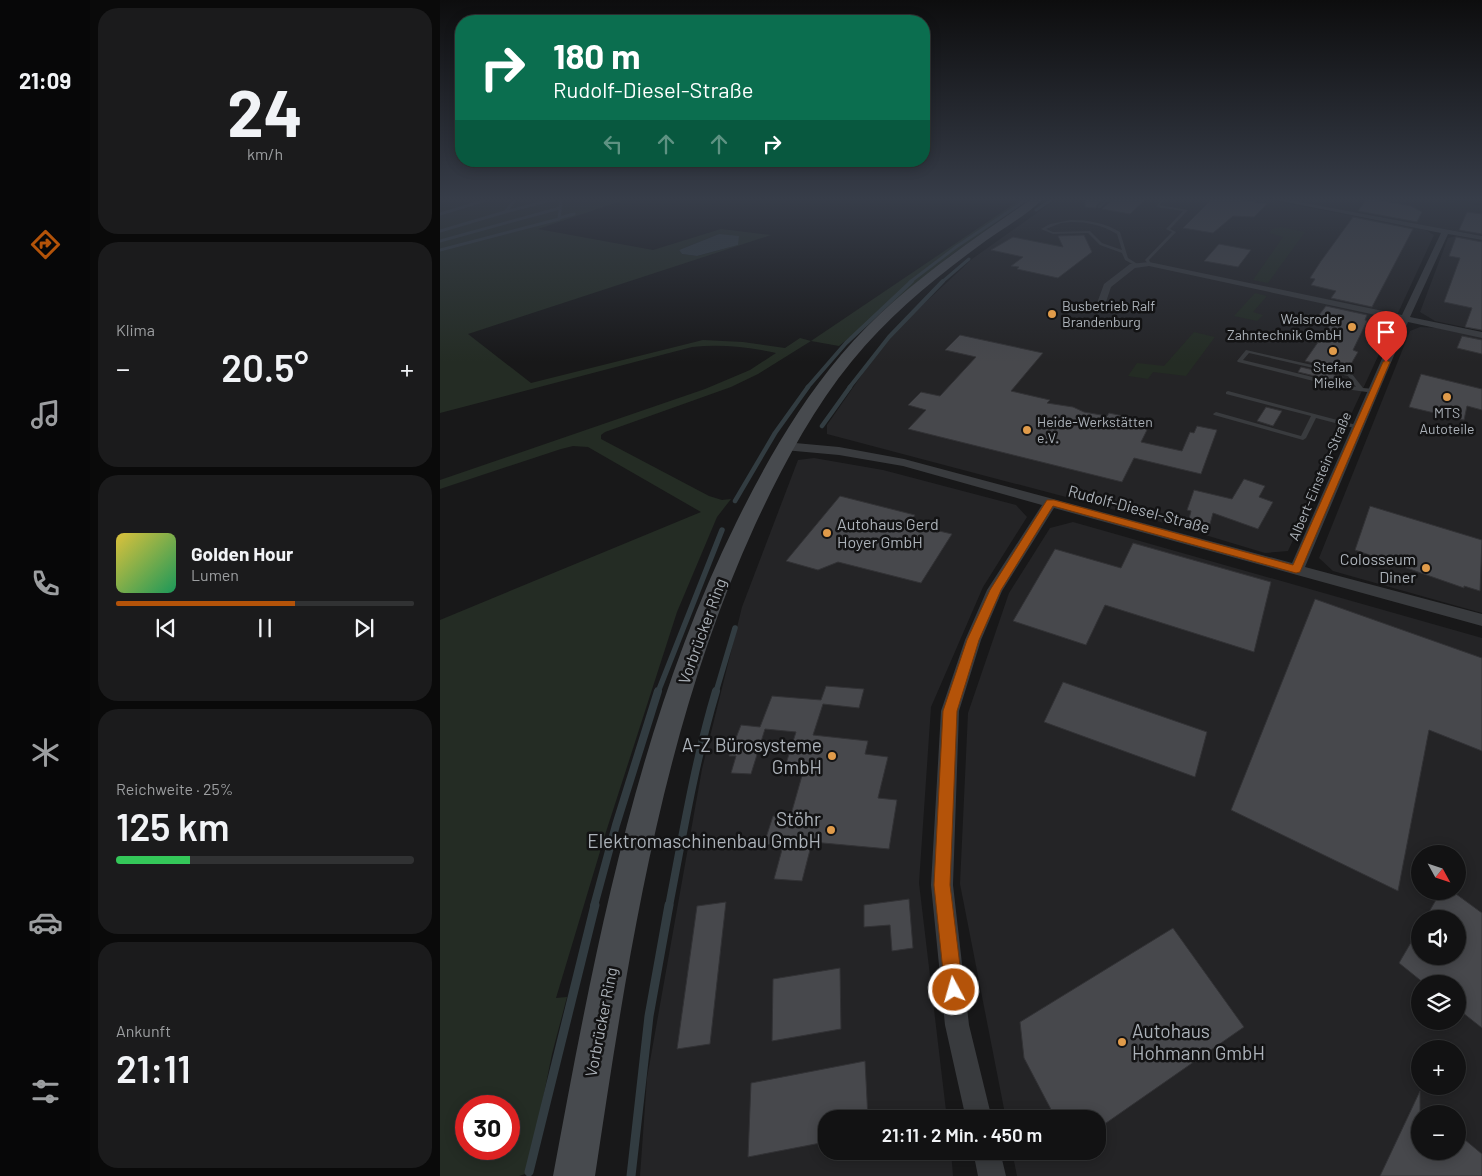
<!DOCTYPE html>
<html lang="de">
<meta charset="utf-8">
<style>
:root{--surface:#121213;--page:#1b1b1c;--text:#f1f3f6;--muted:#9c9ea0;--line:#313233;--accent:#b45309}
body{margin:0;font-family:Barlow,sans-serif;background:var(--page);color:var(--text);height:100vh;display:flex;flex-direction:column;font-size:19px;white-space:nowrap}
*{box-sizing:border-box;margin:0}
p{font-size:16px;color:var(--muted)}
.icon{flex:none;width:28px;height:28px;fill:none;stroke:currentColor;stroke-width:2;stroke-linecap:round;stroke-linejoin:round}
.map{position:relative;flex:1;overflow:hidden}
.side{display:flex;flex-direction:column;gap:8px;padding:8px;background:#0a0a0a;width:350px}
.side>*{flex:none}
.guide{position:absolute;left:15px;top:15px;width:475px;height:152px;border-radius:20px;box-shadow:0 2px 12px #0003,0 0 0 1px var(--line);background:#0b6e4f;color:#fff;overflow:hidden}
.needle{width:32px;rotate:130deg}
.tools{position:absolute;left:971px;top:845px;display:grid;gap:10px}
.tools a{display:grid;place-items:center;width:55px;height:55px;border-radius:50%;background:var(--surface);box-shadow:0 2px 12px #0003,0 0 0 1px var(--line);font-size:25px}
.speed{position:absolute;left:15px;top:1095px;display:flex;gap:10px;font-size:25px;font-weight:700;text-align:center}
.speed>*{display:grid;place-content:center;width:65px;height:65px;border-radius:50%;background:var(--surface);box-shadow:0 2px 12px #0003,0 0 0 1px var(--line);line-height:1}
.speed .limit{border:8px solid #d22;background:#fff;color:#111}
.pin{position:absolute;display:grid;place-items:center;width:42px;height:42px;color:#fff;margin:-51px -21px;border-radius:50% 50% 50% 0;rotate:-45deg;box-shadow:0 0 5px #0007}
.pin .icon{rotate:45deg}
.me{position:absolute;width:55px;margin:-28px;rotate:354deg;stroke-linejoin:round;filter:drop-shadow(0 0 4px #0008)}
.turn{display:flex;align-items:center;gap:18px;height:105px;padding:0 15px;font-size:22px}
.turn .icon{width:65px;height:65px;stroke-width:2.5}
.turn b{display:block;font-size:35px;line-height:42px}
.lanes{display:flex;align-items:center;height:48px;padding:0 15px;background:#0003;justify-content:center;gap:25px;direction:ltr}
.lanes .off{opacity:.35}
.big{font-size:38px;font-weight:600;line-height:1.1}
.side .card{flex:1;display:flex;flex-direction:column;justify-content:center;gap:8px;min-width:0;padding:0 18px;border-radius:20px;background:var(--page)}
.side .dial{align-items:center;gap:0}
.dial b{font-size:65px;line-height:1}
.song{display:flex;align-items:center;gap:15px}
.cover{width:60px;height:60px;border-radius:8px;background:linear-gradient(135deg,hsl(50 70% 55%),hsl(150 70% 35%))}
.played{height:5px;border-radius:2px;background:linear-gradient(90deg,var(--accent) 60%,var(--line) 60%)}
.keys{display:flex;justify-content:space-around;direction:ltr}
.heat{display:flex;justify-content:space-between;align-items:center;font-size:28px;direction:ltr}
.charge{height:8px;border-radius:4px;background:linear-gradient(90deg,#34c759 25%,var(--line) 0)}
.trip{position:absolute;left:378px;top:1110px;width:288px;height:50px;border-radius:20px;background:var(--surface);box-shadow:0 2px 12px #0003,0 0 0 1px var(--line);font-weight:600;line-height:50px;text-align:center}
main{display:flex;flex:1;min-height:0}
.menu{display:flex;flex-direction:column;width:90px;justify-content:space-around;align-items:center;background:#070708;color:var(--muted)}
.menu .icon{width:35px;height:35px}
.menu .active{color:var(--accent)}
.menu b{font-size:22px;color:var(--text)}
.map>svg:first-child{display:block}
.built{fill:#242426;fill-rule:evenodd}
.green{fill:#242c24;fill-rule:evenodd}
.water{fill:#323c41}
.lines{fill:none;stroke-linecap:round;stroke-linejoin:round}
.stream-far5{stroke:#323c41;stroke-width:3}
.stream-far4{stroke:#323c41;stroke-width:4}
.stream-far3{stroke:#323c41;stroke-width:4.5}
.stream-far2{stroke:#323c41;stroke-width:5.5}
.stream-far1{stroke:#323c41;stroke-width:8}
.stream{stroke:#323c41;stroke-width:9}
.building{fill:#47484c;stroke:#323235}
.service{fill:#393b3e;fill-rule:evenodd}
.minor{fill:#393b3e;fill-rule:evenodd}
.secondary{fill:#474a4e;fill-rule:evenodd}
.route{fill:#b45309;stroke:#753606}
.poi-dot{fill:#e09b4a;stroke:#131314;stroke-width:2}
.labels{text-anchor:middle;stroke-width:5;stroke-linejoin:round;paint-order:stroke}
.far-poi-label{font-size:14px;fill:#abb1b8;stroke:#131314;text-anchor:start}
.far-street-label{font-size:14px;fill:#abb1b8;stroke:#131314}
.street-label{font-size:16px;fill:#abb1b8;stroke:#131314}
.poi-label{font-size:16px;fill:#abb1b8;stroke:#131314;text-anchor:start}
.near-poi-label{font-size:19px;fill:#abb1b8;stroke:#131314;text-anchor:end}
</style>
<main>
<nav class="menu">
<b>21:09</b>
<svg class="icon active" aria-label="directions" viewBox="0 0 24 24"><path d="M12 3l9 9-9 9-9-9zM9 14v-3h6M13 9l2 2-2 2"/></svg>
<svg class="icon" aria-label="music" viewBox="0 0 24 24"><path d="M9 18V5l10-2v13"/><circle cx="6" cy="18" r="3"/><circle cx="16" cy="16" r="3"/></svg>
<svg class="icon" aria-label="phone" viewBox="0 0 24 24"><path d="M5 4h4l2 5-3 2q2 4 5 5l2-3 5 2v4C11 20 4 13 5 4z"/></svg>
<svg class="icon" aria-label="climate" viewBox="0 0 24 24"><path d="M12 3v18M4 7l16 10M4 17L20 7"/></svg>
<svg class="icon" aria-label="car" viewBox="0 0 24 24"><path d="M5 17H2v-5l4-1 3-4h7l3 4 3 1v5h-3M9 17h6M6 11h13"/><circle cx="7" cy="17" r="2"/><circle cx="17" cy="17" r="2"/></svg>
<svg class="icon" aria-label="filters" viewBox="0 0 24 24"><path d="M4 7h16M4 17h16"/><circle cx="9" cy="7" r="2"/><circle cx="15" cy="17" r="2"/></svg>
</nav>
<section class="side">
<div class="card dial"><b>24</b><p>km/h</p></div>
<div class="card"><p>Klima</p>
<div class="heat"><a>−</a><b class="big">20.5°</b><a>+</a></div>
</div>
<div class="card">
<div class="song"><i class="cover"></i><div><b>Golden Hour</b><p>Lumen</p></div></div>
<div class="played"></div>
<div class="keys"><svg class="icon" aria-label="previous" viewBox="0 0 24 24"><path d="M18 5L8 12l10 7zM5 5v14"/></svg><svg class="icon" aria-label="pause" viewBox="0 0 24 24"><path d="M8 5v14M16 5v14"/></svg><svg class="icon" aria-label="next" viewBox="0 0 24 24"><path d="M6 5l10 7-10 7zM19 5v14"/></svg></div>
</div>
<div class="card"><p>Reichweite · 25%</p><b class="big">125 km</b><div class="charge"></div></div>
<div class="card"><p>Ankunft</p><b class="big">21:11</b></div>
</section>
<div class="map">
<svg width="1042" height="1176" viewBox="0 0 1042 1176">
<rect width="100%" height="100%" fill="#181819"/>
<path class="built" d="M618,198H816L984,229L994,235L848,551L825,553L732,525L387,434V425L448,337L532,259Z
M836,198H994L1042,206V236Z
M1017,236L1042,240V331L995,321L980,312L1008,238Z
M980,327L999,328L1042,337V613L893,571L879,558L970,331Z
M374,458L443,470L576,505L587,517L543,587L491,707L479,883L507,1119H386V1151H511L513,1176H200L207,1078L262,769L302,607L358,460Z
M633,522L1042,638V1176H577L572,1151H656V1119H566L520,884L528,713L569,593L610,528ZM980,854H1018V891H980ZM980,919H1018V956H980ZM980,984H1018V1021H980ZM980,1049H1018V1086H980ZM980,1114H1018V1151H980Z"/>
<path class="green" d="M0,198H190L98,229L213,250L281,229L331,235L28,334L91,383L263,340L303,342L345,348L360,338L371,341L583,198H591L510,256L399,346L371,341L318,374L291,387L165,432L161,435V439L269,496L282,500L291,499L277,517L237,612L165,835L116,998L127,997L112,1054L88,1173L79,1176H0V620L261,512L148,447L133,446L121,449L0,489V480L265,389L310,370L336,353C309,347 280,344 252,347L0,413ZM279,234L298,245L257,256L242,254L239,250ZM26,1106H69V1149H26Z
M841,227L865,232L828,283L813,280L843,237L829,233L832,229Z
M815,293L827,296L813,312L823,315L817,321L794,316Z
M754,332L775,337L746,376L713,372L708,379L688,376L697,363L724,366Z"/>
<path class="water" d="M279,234L299,236L298,245L257,256L242,254L239,250Z"/>
<g class="lines">
<path class="stream-far5" d="M596,210L614,198
M0,214L53,198
M119,218L134,214
M0,231L65,212L77,198
M0,241L120,208
M0,250L119,219L121,202L119,198L65,212
M470,282L516,247L589,198
M502,282L529,259"/>
<path class="stream-far4" d="M367,388L406,343L472,281
M409,388L449,337L503,281"/>
<path class="stream-far3" d="M382,426L410,387
M295,501L335,433L368,387"/>
<path class="stream-far2" d="M218,692L282,530
M276,692L295,628"/>
<path class="stream-far1" d="M154,906L176,825L218,691
M229,906C243,834 255,761 276,691"/>
<path class="stream" d="M89,1172L155,905
M191,1176L209,1016L229,905"/>
</g>
<path class="building" d="M645,198H666L657,205L656,208L645,207Z
M674,198H707L690,214L662,209Z
M773,198H790L827,204L814,217L793,216L773,233L743,228Z
M927,198L971,206L982,212L977,222L918,211Z
M1027,212L1042,214V234L1019,230Z
M913,217L973,229L932,307L891,298L896,291L871,285L875,279L870,278L881,261Z
M644,235L652,252L618,278L577,269L579,267L571,266L583,257L551,250L573,237L623,247L618,236Z
M1016,237L1042,242V330L1025,327L1032,308L1004,302L1020,258L1009,256Z
M779,244L811,250L798,267L764,261Z
M886,306L927,315L925,320L927,321L913,350L918,352L907,371L865,361L894,319L879,315Z
M520,335L603,353L571,391L610,400L607,403L633,407L644,412L667,416L669,413L711,422L701,442L742,451L750,432L754,433L757,426L777,430L761,474L694,458L682,482L468,429L486,410L468,405L481,392L500,396L536,357L505,350Z
M1022,336L1042,340V354L1017,348Z
M861,367L903,377L900,382L858,372Z
M981,374L1042,389V410L1027,406L1024,420L969,407Z
M826,407L842,411L833,426L817,421Z
M804,479L825,486L819,497L833,502L818,529L773,513L770,524L749,519L751,511L747,510L754,490L792,499Z
M400,496L475,515L469,524L512,534L481,583L398,562L378,570L346,561Z
M930,506L1042,540L1040,591L1024,586V588L915,550Z
M693,543L831,582L814,652L665,605L646,645L573,621L615,549L681,568Z
M875,599L1042,658V751L989,730L958,891L791,810Z
M623,682L767,732L755,777L604,722Z
M386,686L424,689L419,708L383,704L373,735L428,741L425,754L448,757L438,798L457,800L449,849L372,842L362,881L334,879L343,846L324,844L333,816L350,818L363,772L344,770L356,732L325,729L311,774L291,773L296,756H289L301,725L320,727L332,696L381,700Z
M1001,891H1012L1042,913V1028L1018,1009V984H985L959,963L980,927V956H1018V919H985Z
M469,899L473,948L452,951L450,925L424,927V905Z
M286,902L270,1044L237,1049L257,906Z
M733,928L804,1027L656,1130V1119H616L584,1058L580,1022Z
M400,968L401,1029L332,1041L333,979Z
M425,1061L428,1119H386V1142L308,1157L311,1083Z
M980,1091V1151H1018V1134L1042,1154V1176H940Z"/>
<g class="lines">
<path class="service" d="M668,198H672L660,208H658V206Z
M723,198H726L719,205L748,210L730,229L736,232L709,260L711,264L709,265L705,260L732,232L726,229L743,211L716,207Z
M631,220C649,220 665,223 680,232L688,258L699,265L696,266L685,260L682,253L660,245L648,233L613,234L601,229L610,224ZM631,222C648,222 662,225 677,234L682,250L662,243L650,231L613,232L606,229L621,223Z
M806,350L912,374L923,388L934,389L937,391L934,393L905,389L798,362L797,361ZM809,353L908,376L916,387L905,385L803,360Z
M788,391L920,426L921,427L918,429L876,418L866,438L863,440L774,415L773,414L776,412L861,436L871,416L786,394V392Z"/>
<path class="minor" d="M826,198H838L1042,236V240L1008,234L970,317L1042,332V338L968,322L865,567L1042,614V626L614,508L562,591L541,640L519,711L513,885L529,1025L552,1119H526L505,1025L491,885L501,711L525,640L547,590L602,505L463,466L399,455L344,450L338,446L344,442L399,447L464,459L852,563L959,320L709,266L695,268L671,287L664,308L656,306L664,284L690,264L709,262L962,315L1001,233Z
M533,1151H560L566,1176H538Z"/>
<path class="secondary" d="M593,198H604C585,217 558,231 536,248C491,281 448,317 412,361C372,410 342,467 315,525C222,728 188,956 155,1176H113C154,955 196,726 296,523C325,464 358,406 401,355C455,291 525,245 593,198Z"/>
</g>
<linearGradient id="sky" x2="0" y2="1"><stop stop-color="#0d0d0e"/><stop offset="0.55" stop-color="#373d49"/><stop offset="1" stop-color="#373d49" stop-opacity="0"/></linearGradient>
<rect width="1042" height="362" fill="url(#sky)"/>
<path class="route" d="M946,360L950,362L860,572L856,573L613,506L561,590L539,640L517,711L510,885L523,990L520,996L514,999L507,996L505,990L494,885L503,711L527,640L550,590L607,500H614L853,565L943,362Z"/>
<g class="poi-dot">
<circle cx="612" cy="314" r="5"/>
<circle cx="912" cy="327" r="5"/>
<circle cx="893" cy="351" r="5"/>
<circle cx="1007" cy="397" r="5"/>
<circle cx="587" cy="430" r="5"/>
<circle cx="387" cy="533" r="5"/>
<circle cx="986" cy="568" r="5"/>
<circle cx="392" cy="756" r="5"/>
<circle cx="391" cy="830" r="5"/>
<circle cx="682" cy="1042" r="5"/>
</g>
<g class="labels">
<g class="far-poi-label">
<text x="622" y="311">Busbetrieb Ralf<tspan x="622" dy="16">Brandenburg</tspan></text>
<text x="902" y="324" text-anchor="end">Walsroder<tspan x="902" dy="16">Zahntechnik GmbH</tspan></text>
<text x="893" y="372" text-anchor="middle">Stefan<tspan x="893" dy="16">Mielke</tspan></text>
<text x="1007" y="418" text-anchor="middle">MTS<tspan x="1007" dy="16">Autoteile</tspan></text>
<text x="597" y="427">Heide-Werkstätten<tspan x="597" dy="16">e.V.</tspan></text>
</g>
<g class="far-street-label">
<text transform="translate(880 476) rotate(-67)" y="5">Albert-Einstein-Straße</text>
</g>
<g class="street-label">
<text transform="translate(699 509) rotate(15)" y="6">Rudolf-Diesel-Straße</text>
<text transform="translate(262 631) rotate(-70)" y="6">Vorbrücker Ring</text>
<text transform="translate(161 1022) rotate(-79)" y="6">Vorbrücker Ring</text>
</g>
<g class="poi-label">
<text x="397" y="530">Autohaus Gerd<tspan x="397" dy="18">Hoyer GmbH</tspan></text>
<text x="976" y="565" text-anchor="end">Colosseum<tspan x="976" dy="18">Diner</tspan></text>
</g>
<g class="near-poi-label">
<text x="382" y="752">A-Z Bürosysteme<tspan x="382" dy="22">GmbH</tspan></text>
<text x="381" y="826">Stöhr<tspan x="381" dy="22">Elektromaschinenbau GmbH</tspan></text>
<text x="692" y="1038" text-anchor="start">Autohaus<tspan x="692" dy="22">Hohmann GmbH</tspan></text>
</g>
</g>
</svg>
<div class="tools">
<a><svg class="needle" viewBox="-14 -14 28 28"><path d="M0-13l5 13h-10z" fill="#e53935"/><path d="M0 13l5-13h-10z" fill="#9c9ea0"/></svg></a>
<a><svg class="icon" aria-label="sound" viewBox="0 0 24 24"><path d="M4 9h4l5-4v14l-5-4H4zM17 9q2 3 0 6"/></svg></a>
<a><svg class="icon" aria-label="layers" viewBox="0 0 24 24"><path d="M12 4l9 5-9 5-9-5zM3 14l9 5 9-5"/></svg></a>
<a>+</a>
<a>−</a>
</div>
<div class="speed"><div class="limit">30</div></div>
<div class="pin" style="left:946px;top:362px;background:#d93025"><svg class="icon" aria-label="arrive" viewBox="0 0 24 24"><path d="M6 21V4h12l-3 4 3 4H6"/></svg></div>
<svg class="me" style="left:514px;top:990px" viewBox="-20 -20 40 40"><circle r="17" fill="#b45309" stroke="#fff" stroke-width="3"/><path d="M0-11L8 9 0 5-8 9z" fill="#fff"/></svg>
<div class="trip">21:11 · 2 Min. · 450 m</div>
<div class="guide">
<div class="turn"><svg class="icon" aria-label="right" viewBox="0 0 24 24"><path d="M7 20v-9h11M14 6l5 5-5 5"/></svg><div><b>180 m</b>Rudolf-Diesel-Straße</div></div>
<div class="lanes"><svg class="icon off" aria-label="left" viewBox="0 0 24 24"><path d="M17 20v-9H6M10 6l-5 5 5 5"/></svg><svg class="icon off" aria-label="ahead" viewBox="0 0 24 24"><path d="M12 20V5M6 11l6-6 6 6"/></svg><svg class="icon off" aria-label="ahead" viewBox="0 0 24 24"><path d="M12 20V5M6 11l6-6 6 6"/></svg><svg class="icon" aria-label="right" viewBox="0 0 24 24"><path d="M7 20v-9h11M14 6l5 5-5 5"/></svg></div>
</div>
</div>
</main>
